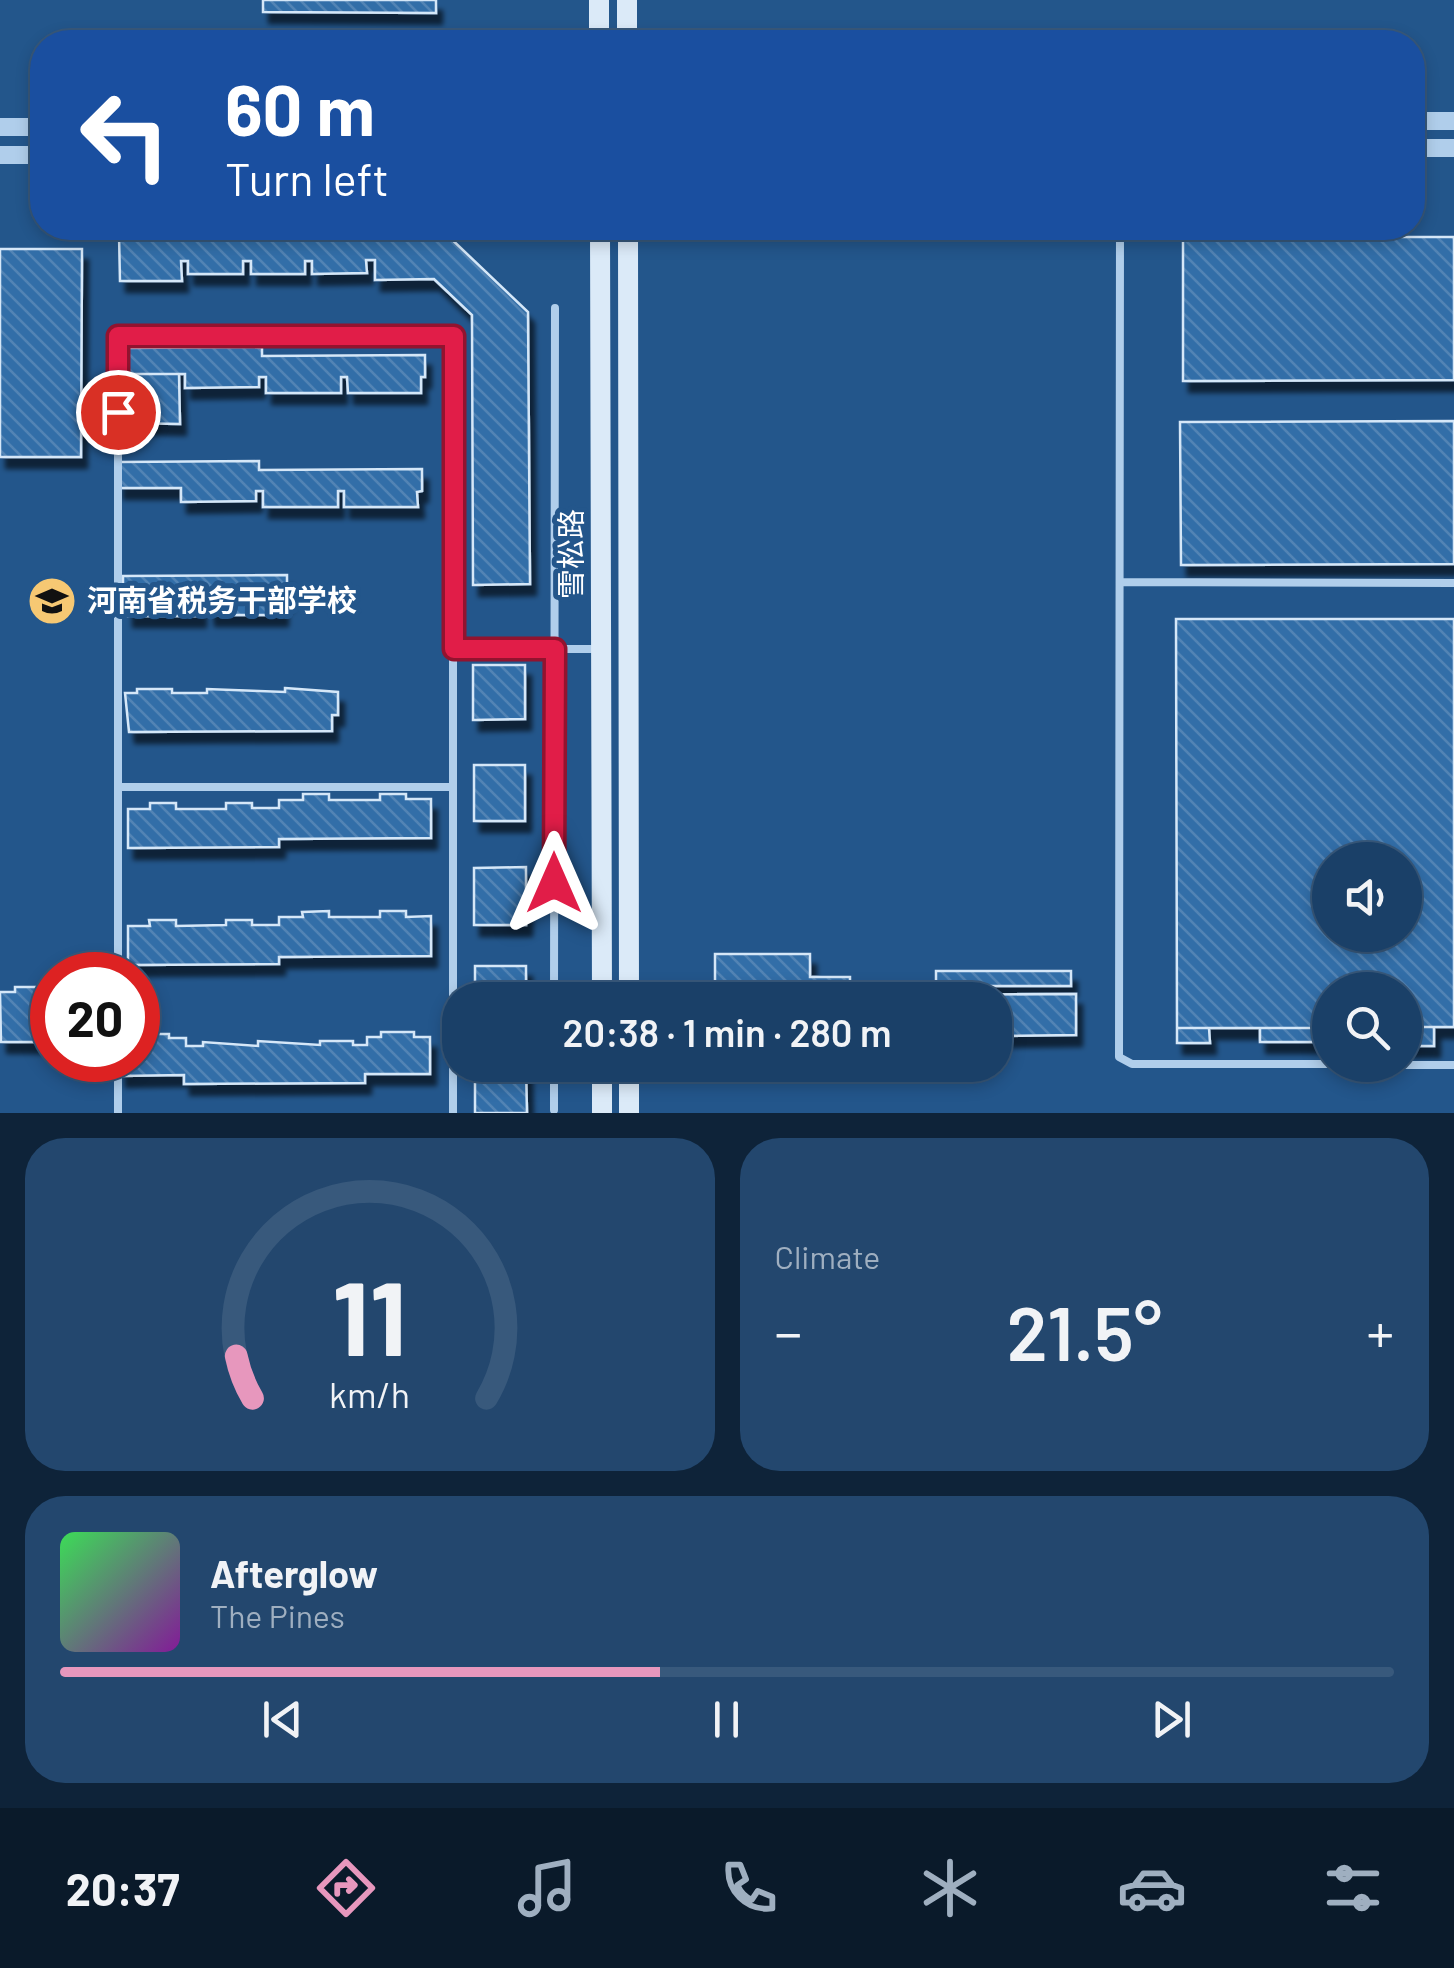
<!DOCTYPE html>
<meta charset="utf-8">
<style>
:root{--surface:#1a4068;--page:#23476e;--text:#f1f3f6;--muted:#9fafc0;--line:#38597c;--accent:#e797bd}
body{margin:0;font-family:Barlow,"Noto Sans SC",sans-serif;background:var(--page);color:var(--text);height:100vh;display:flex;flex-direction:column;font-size:38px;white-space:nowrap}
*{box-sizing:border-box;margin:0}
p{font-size:32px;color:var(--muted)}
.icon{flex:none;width:55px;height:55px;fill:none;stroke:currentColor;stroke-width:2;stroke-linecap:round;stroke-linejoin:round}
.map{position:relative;height:1113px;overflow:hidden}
.side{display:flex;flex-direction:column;gap:25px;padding:25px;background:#0e2339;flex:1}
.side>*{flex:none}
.banner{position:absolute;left:30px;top:30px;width:1395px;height:210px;border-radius:40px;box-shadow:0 5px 15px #0003,0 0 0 2px var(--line);background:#1a4fa0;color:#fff;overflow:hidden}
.tools{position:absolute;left:1312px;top:842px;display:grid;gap:20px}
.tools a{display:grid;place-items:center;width:110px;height:110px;border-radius:50%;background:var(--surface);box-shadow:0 5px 15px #0003,0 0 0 2px var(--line);font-size:50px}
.speed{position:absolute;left:30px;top:952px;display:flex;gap:20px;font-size:50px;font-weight:700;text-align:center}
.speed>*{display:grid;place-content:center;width:130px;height:130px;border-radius:50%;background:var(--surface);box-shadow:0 5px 15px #0003,0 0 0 2px var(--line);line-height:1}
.speed .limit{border:15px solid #d22;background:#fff;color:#111}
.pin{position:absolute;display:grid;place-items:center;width:85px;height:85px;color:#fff;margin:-42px;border:5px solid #fff;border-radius:50%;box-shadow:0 2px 10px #0007}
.me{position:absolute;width:110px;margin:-55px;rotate:0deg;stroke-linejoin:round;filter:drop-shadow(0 0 8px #0008)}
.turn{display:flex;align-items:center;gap:35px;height:210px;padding:0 30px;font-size:45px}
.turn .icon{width:130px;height:130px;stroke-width:2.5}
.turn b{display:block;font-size:70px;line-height:85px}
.big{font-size:75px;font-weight:600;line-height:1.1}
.side .widget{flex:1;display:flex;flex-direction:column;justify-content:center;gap:15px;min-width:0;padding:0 35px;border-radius:40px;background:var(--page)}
.side .dial{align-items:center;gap:0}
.dial svg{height:260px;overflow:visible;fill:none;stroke:var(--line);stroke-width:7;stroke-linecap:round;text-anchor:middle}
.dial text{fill:var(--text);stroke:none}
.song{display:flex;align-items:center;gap:30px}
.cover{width:120px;height:120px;border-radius:15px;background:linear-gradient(135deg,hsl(130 70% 55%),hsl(290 70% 35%))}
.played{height:10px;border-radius:5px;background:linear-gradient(90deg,var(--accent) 45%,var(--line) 45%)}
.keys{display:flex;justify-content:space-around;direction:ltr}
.heat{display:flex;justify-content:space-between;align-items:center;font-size:55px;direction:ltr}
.side .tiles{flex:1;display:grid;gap:25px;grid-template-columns:1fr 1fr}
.widget:last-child{grid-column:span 2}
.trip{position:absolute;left:442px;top:982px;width:570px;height:100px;border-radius:40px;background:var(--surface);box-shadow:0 5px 15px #0003,0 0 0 2px var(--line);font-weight:600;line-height:100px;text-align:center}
.tab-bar{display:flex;height:160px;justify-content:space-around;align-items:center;background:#0a1a2a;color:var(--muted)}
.tab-bar .icon{width:70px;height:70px}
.tab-bar .on{color:var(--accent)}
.tab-bar b{font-size:45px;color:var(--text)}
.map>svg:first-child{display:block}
.building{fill:url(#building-back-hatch);stroke:#d5e7f8;stroke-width:2.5;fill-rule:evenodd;filter:url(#shadow)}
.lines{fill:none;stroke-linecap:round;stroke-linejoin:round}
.service{stroke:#b0ceeb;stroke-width:8}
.tertiary{stroke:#b0ceeb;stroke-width:18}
.secondary{stroke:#dbeaf8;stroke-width:20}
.route-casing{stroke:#92132f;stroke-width:25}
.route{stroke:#e11d48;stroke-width:18}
.labels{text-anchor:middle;stroke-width:10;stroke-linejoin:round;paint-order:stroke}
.street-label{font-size:30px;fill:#fff;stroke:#23568b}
.poi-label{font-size:30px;font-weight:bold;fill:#fff;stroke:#23568b;text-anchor:start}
</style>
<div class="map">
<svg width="1454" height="1113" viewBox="0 0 1454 1113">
<defs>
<pattern id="building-back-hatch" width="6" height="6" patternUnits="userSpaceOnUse" patternTransform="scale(2.5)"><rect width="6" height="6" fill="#336ea8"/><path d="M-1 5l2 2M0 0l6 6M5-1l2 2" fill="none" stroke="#5284b5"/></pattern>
<filter id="shadow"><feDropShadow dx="6" dy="11" stdDeviation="2.5" flood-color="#0009"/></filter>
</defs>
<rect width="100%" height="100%" fill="#23568b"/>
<path class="building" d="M263,0H436V13L263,12Z
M444,232L528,312L530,584L473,585L472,315L434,279L375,280V260H366L367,273L312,274V261H305V274H251V261H243V274H188V261H181L182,281H120L119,234Z
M1183,237H1454V380L1183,381Z
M0,249H82L81,457H0Z
M262,347V356L425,355V377H421V393H348L347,377H341V393H266V377H259V387L185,388V374H121V348Z
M125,374H179L180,424L125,423Z
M1454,421V564L1181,565L1180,422Z
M259,461V470L422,469V491L417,492L418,507H344V491H338V507H263V491H256V501L181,502V488H118V462Z
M287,575V600H282V615H209L208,601H200V616H127V601H123V576Z
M1176,619H1454V1027H1405V990H1330V1028H1177ZM1330,860H1405V935H1330Z
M473,665H525V719L473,720Z
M285,688L338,692V715H332V731L129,732L125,693H137V689H172V693H207V689L285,692Z
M474,765H525V821H474Z
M303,794H329V800H380V794H406V799H431V838L279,839V847L128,848V809H150V803H176V809H226V803H252V808H279V800H303Z
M526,867V925H474V868Z
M329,911V917H380V911H406V917L431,916V956L279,957V964L128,965V926H150L149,920H176V926L226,925V920H252V925H279V917H303L302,912Z
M715,954H810V977H850V1000H715Z
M475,966H526V1000H475Z
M936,971H1071V986H936Z
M15,987H52V1042H1L0,992H15Z
M1076,994V1035L995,1036V1000H876V995Z
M1405,1027H1434V1046H1405Z
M1177,1028H1209L1210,1043H1177Z
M1260,1028H1330V1042H1260Z
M381,1032H414V1037H430V1074H365V1083L184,1084V1075L120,1076V1060H138V1034H169V1038H186V1046H203V1042L258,1046V1041L320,1045V1041H353V1045H367V1037H381Z
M475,1066H526L527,1113H475Z"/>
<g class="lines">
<path class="service" d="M1120,228L1119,1057L1132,1064H1330
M1120,582L1454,583
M453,649H599
M118,787H453
M118,975V337H453V1113
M554,1000L555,308
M118,1060V1113
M1405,1065H1454
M554,1110V1065"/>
<path class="tertiary" d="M1412,121H1454
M0,127H42
M1412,148H1454
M0,155H42"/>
<path class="secondary" d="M599,0V42
M627,0V42
M600,228L602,1000
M628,228L629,1000
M602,1113V1065
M629,1113V1065"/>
</g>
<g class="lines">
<g class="route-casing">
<path id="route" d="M118,412V336H454V649H555L554,883"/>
</g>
<use href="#route" class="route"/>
</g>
<defs>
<g id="school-disc" transform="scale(2.5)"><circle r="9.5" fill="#f6c873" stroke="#23568b"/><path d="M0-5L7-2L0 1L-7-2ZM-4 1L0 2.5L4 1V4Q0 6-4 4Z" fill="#111"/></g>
</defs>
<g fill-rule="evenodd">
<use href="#school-disc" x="52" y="601"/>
</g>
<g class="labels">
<g class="street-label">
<text transform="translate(572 554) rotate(-90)" y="10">雪松路</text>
</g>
<g class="poi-label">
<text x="87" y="611">河南省税务干部学校</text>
</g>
</g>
</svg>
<div class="tools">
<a><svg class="icon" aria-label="sound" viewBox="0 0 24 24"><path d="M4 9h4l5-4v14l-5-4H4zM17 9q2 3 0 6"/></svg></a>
<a><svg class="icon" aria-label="search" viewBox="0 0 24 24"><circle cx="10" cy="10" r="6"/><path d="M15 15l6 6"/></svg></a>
</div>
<div class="speed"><div class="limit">20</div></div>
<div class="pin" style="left:118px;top:412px;background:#d93025"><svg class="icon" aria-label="arrive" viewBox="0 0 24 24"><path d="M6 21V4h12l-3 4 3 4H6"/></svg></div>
<svg class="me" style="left:554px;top:883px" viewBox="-20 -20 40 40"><path d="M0-17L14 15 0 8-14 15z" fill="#e11d48" stroke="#fff" stroke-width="4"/></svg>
<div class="trip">20:38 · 1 min · 280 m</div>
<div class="banner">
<div class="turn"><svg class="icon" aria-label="left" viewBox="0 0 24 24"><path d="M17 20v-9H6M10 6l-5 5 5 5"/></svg><div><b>60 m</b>Turn left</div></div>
</div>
</div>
<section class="side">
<div class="tiles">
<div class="widget dial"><svg viewBox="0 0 100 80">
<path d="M14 69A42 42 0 1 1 86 69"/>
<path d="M14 69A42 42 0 0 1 9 56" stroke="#e797bd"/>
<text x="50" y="56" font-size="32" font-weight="700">11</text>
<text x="50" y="72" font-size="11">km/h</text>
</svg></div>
<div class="widget"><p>Climate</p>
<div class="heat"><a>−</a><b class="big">21.5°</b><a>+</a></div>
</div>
<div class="widget">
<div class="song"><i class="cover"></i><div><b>Afterglow</b><p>The Pines</p></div></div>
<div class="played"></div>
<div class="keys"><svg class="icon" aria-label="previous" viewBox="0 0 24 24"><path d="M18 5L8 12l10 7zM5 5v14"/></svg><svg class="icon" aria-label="pause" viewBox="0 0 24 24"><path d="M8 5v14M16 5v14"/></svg><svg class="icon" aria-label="next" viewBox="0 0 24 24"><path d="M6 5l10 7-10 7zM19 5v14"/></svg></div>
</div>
</div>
</section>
<nav class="tab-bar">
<b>20:37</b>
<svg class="icon on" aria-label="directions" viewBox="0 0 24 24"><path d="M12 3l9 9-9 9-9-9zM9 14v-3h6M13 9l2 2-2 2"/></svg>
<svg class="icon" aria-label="music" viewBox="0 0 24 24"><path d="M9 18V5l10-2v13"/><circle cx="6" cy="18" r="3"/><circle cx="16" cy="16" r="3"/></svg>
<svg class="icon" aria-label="phone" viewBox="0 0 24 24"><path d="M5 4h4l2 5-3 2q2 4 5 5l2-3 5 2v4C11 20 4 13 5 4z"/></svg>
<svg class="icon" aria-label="climate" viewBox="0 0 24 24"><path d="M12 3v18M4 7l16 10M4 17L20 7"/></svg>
<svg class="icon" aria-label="car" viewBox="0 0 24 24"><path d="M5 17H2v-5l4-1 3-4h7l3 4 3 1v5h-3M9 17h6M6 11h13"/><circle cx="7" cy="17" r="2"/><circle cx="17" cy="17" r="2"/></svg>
<svg class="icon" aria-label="filters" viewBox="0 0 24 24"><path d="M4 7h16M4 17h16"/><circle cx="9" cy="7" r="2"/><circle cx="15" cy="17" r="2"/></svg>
</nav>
